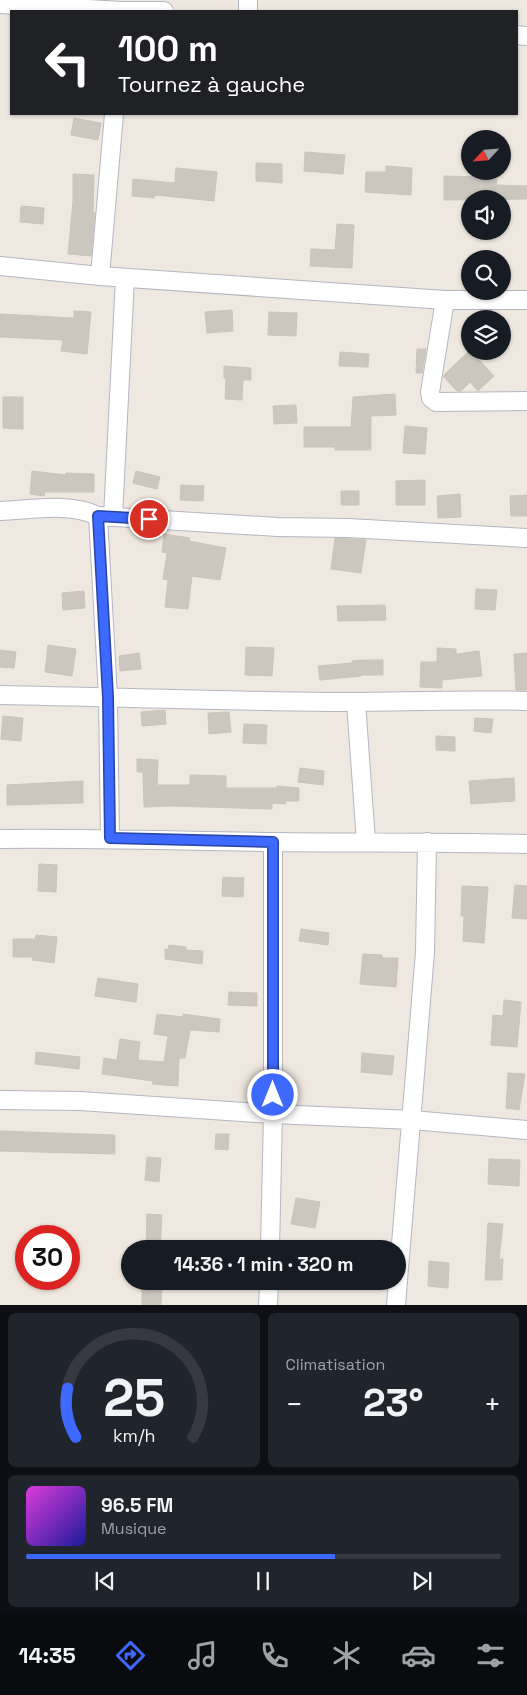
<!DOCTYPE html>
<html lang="fr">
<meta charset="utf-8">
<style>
:root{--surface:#171b24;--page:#20242c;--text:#f1f3f6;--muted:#9ea1a6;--line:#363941;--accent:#3d69ff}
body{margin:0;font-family:"Space Grotesk",sans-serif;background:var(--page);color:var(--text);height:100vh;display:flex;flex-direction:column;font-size:19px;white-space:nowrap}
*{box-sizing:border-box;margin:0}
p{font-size:16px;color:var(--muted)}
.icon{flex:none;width:28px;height:28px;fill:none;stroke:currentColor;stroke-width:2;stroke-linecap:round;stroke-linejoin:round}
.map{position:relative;height:1305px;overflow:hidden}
.drawer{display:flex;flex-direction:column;gap:8px;padding:8px;background:#0d0f14;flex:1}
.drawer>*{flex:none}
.banner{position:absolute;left:10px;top:10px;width:508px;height:105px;border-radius:0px;box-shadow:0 1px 4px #0004;background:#202124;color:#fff;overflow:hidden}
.needle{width:32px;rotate:244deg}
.controls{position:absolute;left:461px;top:130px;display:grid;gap:10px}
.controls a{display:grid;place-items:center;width:50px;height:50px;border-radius:50%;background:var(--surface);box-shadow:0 1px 4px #0004;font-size:25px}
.speed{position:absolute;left:15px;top:1225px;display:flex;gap:10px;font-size:25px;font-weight:700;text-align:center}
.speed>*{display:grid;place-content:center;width:65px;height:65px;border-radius:50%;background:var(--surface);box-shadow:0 1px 4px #0004;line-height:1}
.speed .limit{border:8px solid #d22;background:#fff;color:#111}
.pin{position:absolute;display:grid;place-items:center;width:42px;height:42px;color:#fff;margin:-21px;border:2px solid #fff;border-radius:50%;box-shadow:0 1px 5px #0007}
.me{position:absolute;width:55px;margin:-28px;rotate:0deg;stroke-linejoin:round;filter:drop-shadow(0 0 4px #0008)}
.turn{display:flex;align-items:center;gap:18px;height:105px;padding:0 25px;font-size:22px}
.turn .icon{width:65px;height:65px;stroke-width:2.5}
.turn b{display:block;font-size:35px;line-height:42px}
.big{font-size:38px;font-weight:700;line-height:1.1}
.drawer .widget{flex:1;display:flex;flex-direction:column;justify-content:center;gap:8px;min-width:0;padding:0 18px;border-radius:8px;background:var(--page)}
.drawer .dial{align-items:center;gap:0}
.dial svg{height:130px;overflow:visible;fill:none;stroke:var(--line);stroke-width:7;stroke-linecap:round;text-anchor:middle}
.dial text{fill:var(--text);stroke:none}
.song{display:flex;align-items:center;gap:15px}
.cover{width:60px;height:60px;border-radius:8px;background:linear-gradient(135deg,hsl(300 70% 55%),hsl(240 70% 35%))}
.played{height:5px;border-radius:2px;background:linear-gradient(90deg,var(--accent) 65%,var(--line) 65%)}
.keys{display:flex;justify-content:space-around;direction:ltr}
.heat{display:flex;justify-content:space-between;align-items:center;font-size:28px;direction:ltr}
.drawer .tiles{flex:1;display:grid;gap:8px;grid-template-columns:1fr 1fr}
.widget:last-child{grid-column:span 2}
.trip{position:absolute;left:121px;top:1240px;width:285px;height:50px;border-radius:25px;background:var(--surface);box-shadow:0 1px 4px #0004;font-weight:700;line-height:50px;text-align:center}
.tabs{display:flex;height:80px;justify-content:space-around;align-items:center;background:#090b0e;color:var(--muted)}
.tabs .icon{width:35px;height:35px}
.tabs .selected{color:var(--accent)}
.tabs b{font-size:22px;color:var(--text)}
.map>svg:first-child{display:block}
.building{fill:#cbc6be;stroke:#cbc4b9}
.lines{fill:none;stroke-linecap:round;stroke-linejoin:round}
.street-casing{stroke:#b4b7c1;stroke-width:20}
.street{stroke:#fff;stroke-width:18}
.route-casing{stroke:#2844a6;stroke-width:12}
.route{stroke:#3d69ff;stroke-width:9}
</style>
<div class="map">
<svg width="527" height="1305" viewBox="0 0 527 1305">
<rect width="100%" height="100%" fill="#efe8e0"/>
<path class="building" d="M74,118L101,123L98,140L71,135Z
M305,152L345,155L343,174L304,171Z
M256,163L282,164V183L256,181Z
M386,166L412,168L411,195L365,192L366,172H386Z
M176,168L217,172L214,201L155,195L154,198L132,196L133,179L175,183Z
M73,174L94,175L93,212L95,213L91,256L68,254L73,201Z
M444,176L477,177V179H497L496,185L527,186V199L444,200Z
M21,206L44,208L43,224L20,222Z
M337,224L354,225L352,268L310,266L311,249L335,250Z
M232,310L233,331L207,333L205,312Z
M74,311L91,312L87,354L61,351L63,340L0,337V314L74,318Z
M269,312L297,313L296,336L268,335Z
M417,349H426L422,373H416Z
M470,350L494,376L478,391L470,382L461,391H457L443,376L444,375Z
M340,352L369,354L368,367L339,366Z
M224,366L251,368V380H243L242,400L225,399L226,379L224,378Z
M395,394L396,415L371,416V450H335V447H304V427H351L353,397Z
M3,397H23V429L3,428Z
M296,405L297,423L274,424L273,406Z
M405,426L427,428L425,454L403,453Z
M32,471L66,475V473L94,474V492H45L44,496L30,494Z
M136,471L160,477L157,489L133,483Z
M425,480V505H396V481Z
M181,485L204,486L203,501L180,500Z
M341,491H359V505H341Z
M460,494L461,517L438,518L437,496Z
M527,495V516H511L510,496Z
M164,534L190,538L189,541L226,548L220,580L192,576L188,609L165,607L168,580L163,579L167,553L162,552Z
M335,538L366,540L361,573L331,569Z
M476,589L497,590L495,610L475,609Z
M84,591L85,608L63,610L62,593Z
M385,605L386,620L338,621L337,606Z
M48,645L76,649L72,676L45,672Z
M246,647L274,648L272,676L245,675Z
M437,648L456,649V654L479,651L482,676L442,680V688L420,687L421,662H437Z
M0,650L16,652L14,668L0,667Z
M139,653L141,669L120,671L119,656Z
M527,653V690H516L514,654Z
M364,660H383V675H361V676L320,680L318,666L352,663V661Z
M165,710L166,724L142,726L141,712Z
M229,712L231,732L209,734L208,713Z
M3,716L23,718L21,741L1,739Z
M475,718L493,719L491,733L474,731Z
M244,724L267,725L266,744L243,743Z
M436,736L455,737V751L436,750Z
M137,759L158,760L157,785H190V775L226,776V788H277V786L299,788V801H286L285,804L272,803V809L170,806L144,807L143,772H137Z
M300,768L324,771L323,785L298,782Z
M514,778L515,801L471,804L469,781Z
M83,781V803L7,805V785Z
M39,864L57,865L56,892L38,891Z
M223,877L244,878L243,897L222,896Z
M515,885L527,886V919L512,918Z
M462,886L488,887L484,943L463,941L464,916H461Z
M301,929L329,933L328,945L299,941Z
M36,935L57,937L54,963L32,960L33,957H13V939H35Z
M169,945L186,947V950L203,951L202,964L165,959V949L168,950Z
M363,954L382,955V958H398L396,987L360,984Z
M98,978L138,984L136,1002L95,996Z
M229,992L257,993V1006L228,1005Z
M504,1000L521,1002L517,1047L491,1045L493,1015L503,1016Z
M157,1014L183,1017V1014L220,1019L219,1032L190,1030L185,1058H179L178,1086L152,1084L153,1081L102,1074L104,1058L117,1060L120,1039L140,1042L138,1060L164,1062L168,1036L154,1034Z
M36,1052L80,1057L79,1069L35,1064Z
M362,1053L394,1056L392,1075L361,1072Z
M508,1073L525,1074L519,1110L506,1108Z
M0,1131L115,1135V1154L0,1151Z
M216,1134H229L228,1150L215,1149Z
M147,1157L161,1158L159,1182L145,1180Z
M489,1159L520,1160L519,1186L488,1184Z
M296,1198L320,1202L315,1228L291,1224Z
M147,1214L162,1215L160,1249H146Z
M488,1223L503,1224L499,1259H503L502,1280H485Z
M429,1261L449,1263L448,1288L428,1286Z
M142,1286H162L161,1305H142Z"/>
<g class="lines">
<g class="street-casing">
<path id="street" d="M0,4L122,11H164
M248,11V0
M516,35L527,36
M0,266L100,276L445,300H527
M100,276L114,114
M445,300L430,392L431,398L436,402L527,401
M0,511C31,510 70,502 98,516
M113,517L125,278
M0,695C110,697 220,701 330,702C396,702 461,699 527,701
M356,702L366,842
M110,838L108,697L98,516L277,527L348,528L527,538
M0,839C91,838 182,841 273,842C358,843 442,842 527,844
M0,1100L80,1101L273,1114L412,1120L527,1130
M270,1249L273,1114V842
M268,1305L269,1281
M396,1305L425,952L427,842"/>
</g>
<use href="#street" class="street"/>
</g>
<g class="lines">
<g class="route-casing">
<path id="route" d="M149,519L98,516L108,697L110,838L273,842V1095"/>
</g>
<use href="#route" class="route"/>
</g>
</svg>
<div class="controls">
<a><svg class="needle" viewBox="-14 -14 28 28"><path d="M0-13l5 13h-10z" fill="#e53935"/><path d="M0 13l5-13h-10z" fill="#9ea1a6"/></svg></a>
<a><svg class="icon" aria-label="sound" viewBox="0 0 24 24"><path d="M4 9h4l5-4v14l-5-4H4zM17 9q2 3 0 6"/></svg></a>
<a><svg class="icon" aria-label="search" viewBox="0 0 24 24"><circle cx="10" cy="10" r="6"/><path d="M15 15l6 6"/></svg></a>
<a><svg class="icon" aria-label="layers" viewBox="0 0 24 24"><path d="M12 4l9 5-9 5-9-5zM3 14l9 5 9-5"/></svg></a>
</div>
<div class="speed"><div class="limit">30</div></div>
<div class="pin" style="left:149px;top:519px;background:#d93025"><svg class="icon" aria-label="arrive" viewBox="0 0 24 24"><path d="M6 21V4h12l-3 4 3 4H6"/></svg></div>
<svg class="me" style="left:273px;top:1095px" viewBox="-20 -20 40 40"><circle r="17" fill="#3d69ff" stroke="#fff" stroke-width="3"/><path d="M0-11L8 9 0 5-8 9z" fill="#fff"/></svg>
<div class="trip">14:36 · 1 min · 320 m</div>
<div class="banner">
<div class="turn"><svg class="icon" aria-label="left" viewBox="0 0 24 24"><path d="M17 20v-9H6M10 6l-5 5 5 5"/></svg><div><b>100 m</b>Tournez à gauche</div></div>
</div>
</div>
<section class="drawer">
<div class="tiles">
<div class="widget dial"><svg viewBox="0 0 100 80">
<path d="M14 69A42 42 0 1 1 86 69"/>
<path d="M14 69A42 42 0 0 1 9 39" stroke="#3d69ff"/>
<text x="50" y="56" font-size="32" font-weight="700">25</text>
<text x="50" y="72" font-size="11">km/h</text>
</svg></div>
<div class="widget"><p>Climatisation</p>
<div class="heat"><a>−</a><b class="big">23°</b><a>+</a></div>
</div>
<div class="widget">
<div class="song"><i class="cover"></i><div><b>96.5 FM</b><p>Musique</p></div></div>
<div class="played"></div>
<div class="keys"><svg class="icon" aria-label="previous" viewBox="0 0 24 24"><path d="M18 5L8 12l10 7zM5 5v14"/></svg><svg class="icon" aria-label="pause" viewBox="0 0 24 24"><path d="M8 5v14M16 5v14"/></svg><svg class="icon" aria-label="next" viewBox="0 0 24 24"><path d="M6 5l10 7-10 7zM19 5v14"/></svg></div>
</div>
</div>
</section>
<nav class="tabs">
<b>14:35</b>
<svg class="icon selected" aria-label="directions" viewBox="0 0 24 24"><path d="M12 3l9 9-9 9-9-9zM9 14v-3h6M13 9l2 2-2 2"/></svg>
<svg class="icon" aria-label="music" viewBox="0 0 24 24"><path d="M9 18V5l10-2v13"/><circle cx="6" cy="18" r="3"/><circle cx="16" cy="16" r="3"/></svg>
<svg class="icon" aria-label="phone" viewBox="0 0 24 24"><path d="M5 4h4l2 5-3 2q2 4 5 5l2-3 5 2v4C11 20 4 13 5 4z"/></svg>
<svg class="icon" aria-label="climate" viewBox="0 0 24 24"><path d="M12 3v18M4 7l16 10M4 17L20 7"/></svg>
<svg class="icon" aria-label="car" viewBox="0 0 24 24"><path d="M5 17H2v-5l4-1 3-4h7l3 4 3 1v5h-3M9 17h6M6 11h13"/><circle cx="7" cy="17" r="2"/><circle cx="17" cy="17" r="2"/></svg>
<svg class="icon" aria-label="filters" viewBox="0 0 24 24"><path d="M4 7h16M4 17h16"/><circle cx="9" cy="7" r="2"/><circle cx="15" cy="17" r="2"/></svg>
</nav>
